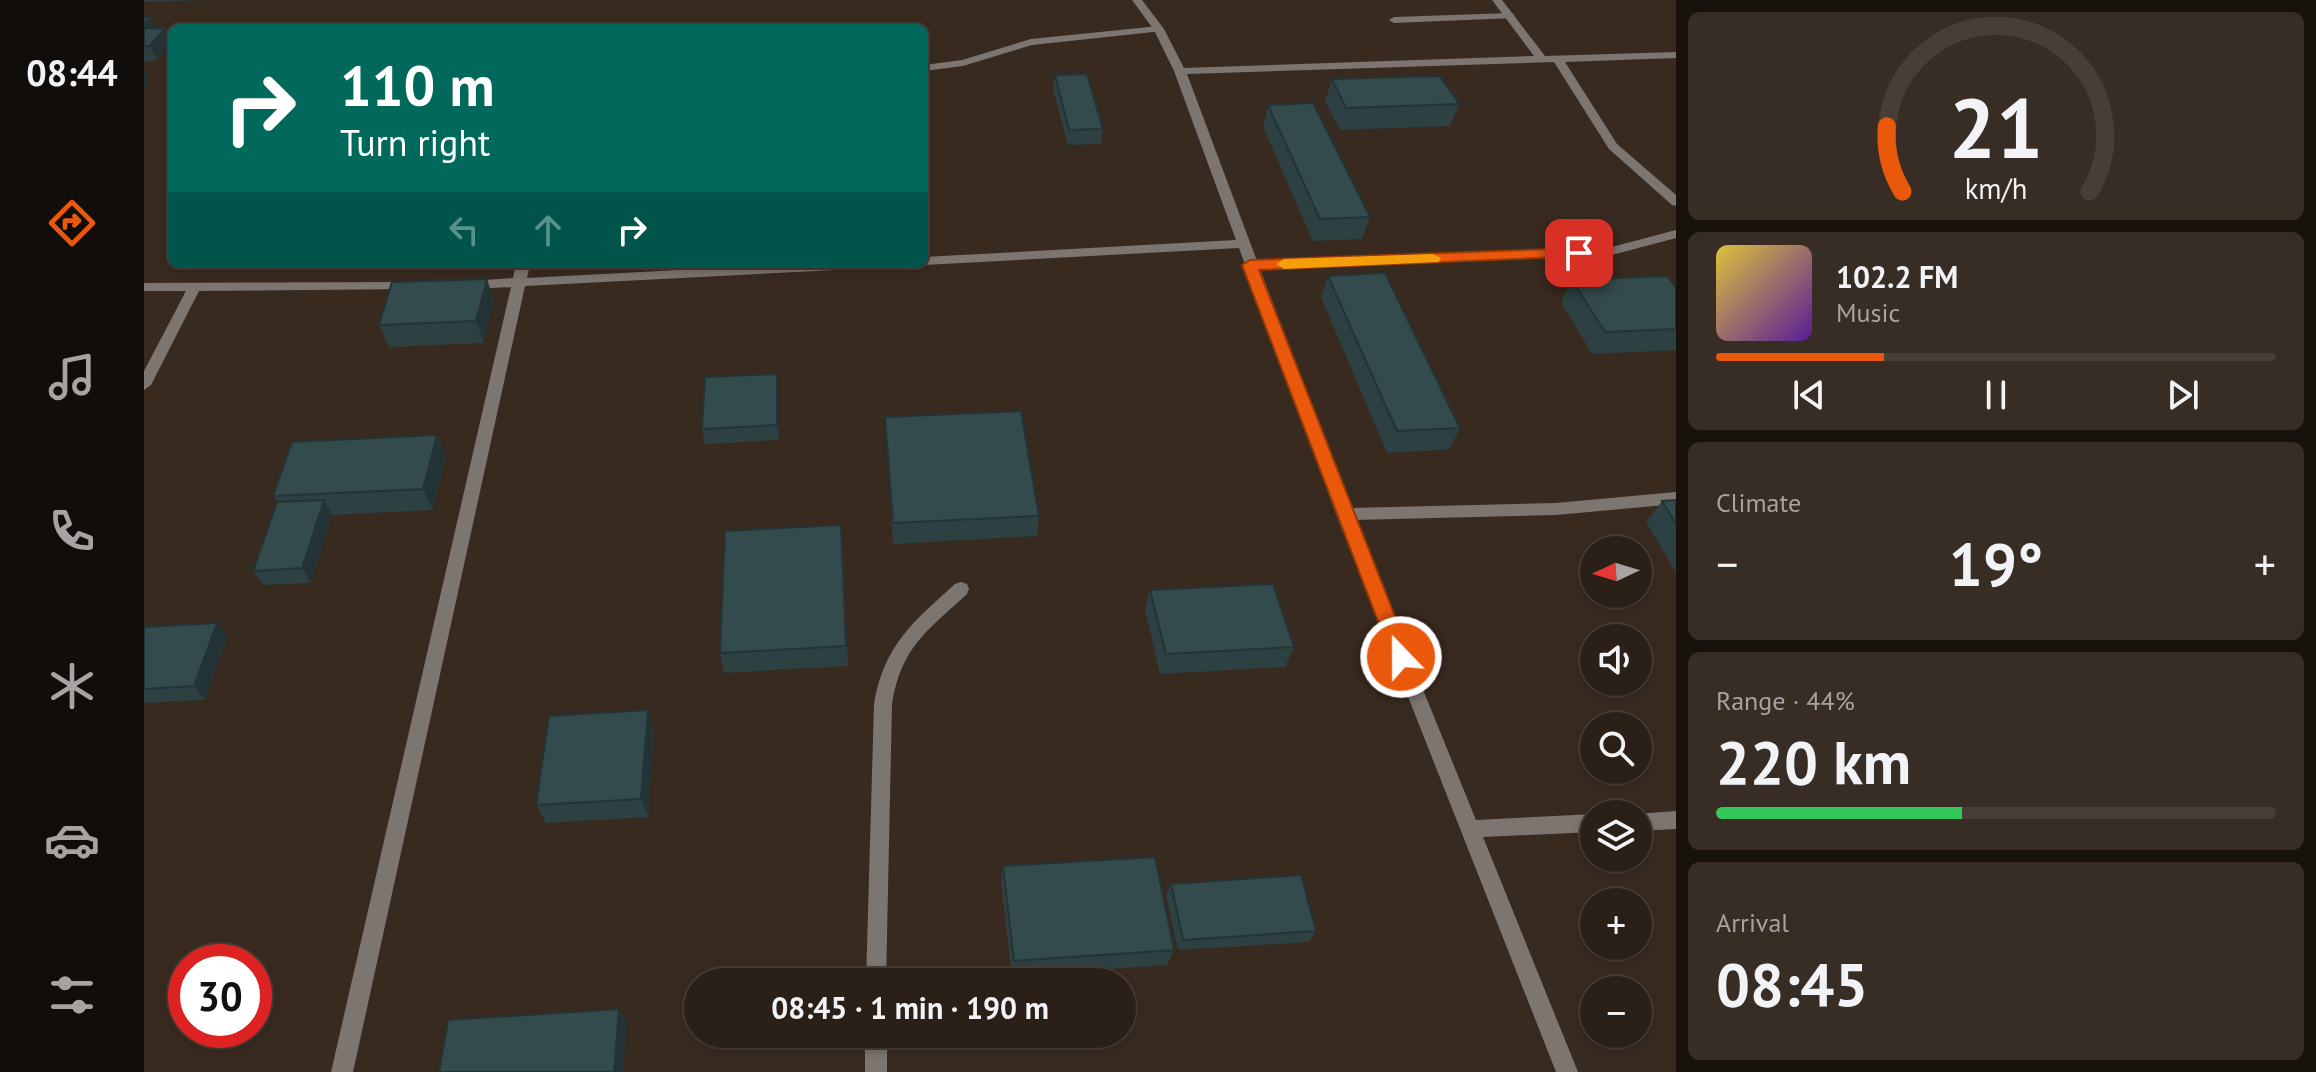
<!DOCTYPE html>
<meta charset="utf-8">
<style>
:root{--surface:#2b2018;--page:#372d25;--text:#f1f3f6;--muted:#a6a3a2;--line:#473e37;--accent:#ea580c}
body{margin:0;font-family:"PT Sans",sans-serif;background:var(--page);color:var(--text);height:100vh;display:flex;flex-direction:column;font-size:30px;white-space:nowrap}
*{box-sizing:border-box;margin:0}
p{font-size:26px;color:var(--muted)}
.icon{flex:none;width:44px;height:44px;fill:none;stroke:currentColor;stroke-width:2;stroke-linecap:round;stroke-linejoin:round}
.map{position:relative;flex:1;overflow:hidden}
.side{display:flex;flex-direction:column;gap:12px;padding:12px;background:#18120d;width:640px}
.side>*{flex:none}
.banner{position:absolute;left:24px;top:24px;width:760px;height:244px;border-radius:12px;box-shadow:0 4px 12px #0003,0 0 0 2px var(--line);background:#00695c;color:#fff;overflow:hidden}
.needle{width:52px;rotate:266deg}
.buttons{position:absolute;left:1436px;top:536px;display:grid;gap:16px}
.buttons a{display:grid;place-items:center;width:72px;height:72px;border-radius:50%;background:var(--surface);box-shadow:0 4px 12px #0003,0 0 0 2px var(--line);font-size:40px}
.speed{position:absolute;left:24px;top:944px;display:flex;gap:16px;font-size:40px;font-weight:700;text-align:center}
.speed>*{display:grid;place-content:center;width:104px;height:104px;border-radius:50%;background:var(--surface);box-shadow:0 4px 12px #0003,0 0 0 2px var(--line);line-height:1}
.speed .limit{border:12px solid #d22;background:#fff;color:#111}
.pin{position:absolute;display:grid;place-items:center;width:68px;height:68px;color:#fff;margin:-34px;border-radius:16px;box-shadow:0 4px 12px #0006}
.me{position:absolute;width:88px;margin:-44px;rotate:338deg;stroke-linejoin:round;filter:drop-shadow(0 0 6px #0008)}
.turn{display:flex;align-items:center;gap:28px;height:168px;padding:0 40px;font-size:36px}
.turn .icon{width:104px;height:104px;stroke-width:2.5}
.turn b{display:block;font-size:56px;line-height:68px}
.lanes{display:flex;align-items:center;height:76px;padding:0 40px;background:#0003;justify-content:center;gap:40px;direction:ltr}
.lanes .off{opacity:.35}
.big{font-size:60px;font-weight:800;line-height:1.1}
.side .card{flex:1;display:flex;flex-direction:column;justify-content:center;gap:12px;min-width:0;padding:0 28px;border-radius:12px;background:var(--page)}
.side .dial{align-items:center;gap:0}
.dial svg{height:208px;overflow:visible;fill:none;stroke:var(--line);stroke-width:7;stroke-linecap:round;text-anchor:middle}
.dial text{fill:var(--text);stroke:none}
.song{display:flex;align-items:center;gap:24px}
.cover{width:96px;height:96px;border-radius:12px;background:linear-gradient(135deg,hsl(50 70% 55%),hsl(270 70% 35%))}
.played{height:8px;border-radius:4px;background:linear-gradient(90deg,var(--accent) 30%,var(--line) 30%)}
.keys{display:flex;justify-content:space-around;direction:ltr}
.heat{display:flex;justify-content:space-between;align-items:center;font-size:44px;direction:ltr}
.charge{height:12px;border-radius:6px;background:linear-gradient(90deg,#34c759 44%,var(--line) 0)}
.trip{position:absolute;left:540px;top:968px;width:452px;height:80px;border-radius:40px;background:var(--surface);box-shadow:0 4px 12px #0003,0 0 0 2px var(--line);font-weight:800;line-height:80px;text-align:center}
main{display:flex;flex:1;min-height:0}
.dock{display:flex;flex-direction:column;width:144px;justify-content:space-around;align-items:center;background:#110d0a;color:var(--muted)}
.dock .icon{width:56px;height:56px}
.dock .selected{color:var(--accent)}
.dock b{font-size:36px;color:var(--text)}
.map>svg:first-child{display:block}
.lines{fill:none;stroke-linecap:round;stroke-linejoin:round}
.lane{fill:#7d7570;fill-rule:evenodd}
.street{fill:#7d7570;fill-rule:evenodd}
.wall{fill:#2d4042}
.shaded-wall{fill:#243436}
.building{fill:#344b4d;stroke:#243436;stroke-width:2}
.route{fill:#ea580c;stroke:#983908;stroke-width:2}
.slow{fill:#f59e0b}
</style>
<main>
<nav class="dock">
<b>08:44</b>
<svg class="icon selected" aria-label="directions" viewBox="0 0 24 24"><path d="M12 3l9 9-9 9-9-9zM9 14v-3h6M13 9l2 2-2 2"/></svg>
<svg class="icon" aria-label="music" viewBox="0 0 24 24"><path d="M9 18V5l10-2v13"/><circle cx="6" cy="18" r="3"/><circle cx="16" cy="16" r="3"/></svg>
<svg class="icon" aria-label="phone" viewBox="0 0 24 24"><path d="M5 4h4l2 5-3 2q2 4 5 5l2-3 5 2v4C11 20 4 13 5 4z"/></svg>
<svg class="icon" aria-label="climate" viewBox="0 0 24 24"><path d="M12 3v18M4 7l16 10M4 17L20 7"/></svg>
<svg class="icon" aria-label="car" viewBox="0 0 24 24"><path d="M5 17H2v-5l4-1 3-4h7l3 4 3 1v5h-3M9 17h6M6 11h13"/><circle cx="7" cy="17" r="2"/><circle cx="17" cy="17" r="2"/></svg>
<svg class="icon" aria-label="filters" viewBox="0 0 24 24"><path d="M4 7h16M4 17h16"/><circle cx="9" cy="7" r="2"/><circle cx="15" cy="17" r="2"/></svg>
</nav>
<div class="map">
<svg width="1532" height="1072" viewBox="0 0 1532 1072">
<rect width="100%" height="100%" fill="#392a20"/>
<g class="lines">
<path class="lane" d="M1366,13L1370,14V18L1250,23L1245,20L1250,17Z
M1015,26L1020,29L1019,31L888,45L819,66L780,71V65L818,60L887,39Z"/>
<path class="street" d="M988,0H998L1020,29L1040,68L1390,56L1348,0H1358L1401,56L1532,52V58L1421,62L1473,144L1532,195V206L1528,205L1465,149L1410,62L1043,74L1113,261L1464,248L1532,230V238L1464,256L1116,269L1206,508L1412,503L1532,492V504L1412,515L1210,520L1332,820L1450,814V832L1339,837L1434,1072H1412L1192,514L1095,248L780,265L776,264H780V257L1092,240L1030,71L1010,30Z
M372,264H386L383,278L651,264H739L732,268L381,286L209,1072H187L367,287L326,289L319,285L326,281L369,278Z
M266,282L273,286L271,289L55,291L7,385L0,390V371L42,291H0V283Z
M817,582L823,584L825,589L823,594C783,631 757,647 748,704L742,982H722L730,704C740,645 769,622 811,584Z
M1532,811V829L1494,831V814H1492Z
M721,1034H743V1072H721Z"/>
</g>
<path class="wall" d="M0,0H63L0,2Z
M0,17H7L12,28L13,60L0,62Z
M911,75L959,129L957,144L924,145L909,90Z
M1188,79L1315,104L1306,126L1196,130L1181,101Z
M1124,105L1226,217L1218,239L1169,241L1119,127Z
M1184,276L1316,428L1306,449L1243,453L1177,297Z
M1428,280L1532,288V350L1448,354L1417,302Z
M350,300L340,343L245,347L235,325Z
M635,389V440L561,444L558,429Z
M741,417L895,516L893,536L749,544Z
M293,435L302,456L289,510L188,515L167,583L119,585L109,571L133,502L129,496Z
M1532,500V572L1502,522L1518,501Z
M699,546L704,666L580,673L576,653Z
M1006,590L1150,647L1141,667L1016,674L1001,610Z
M73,623L83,637L61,700L0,703V627Z
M510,729L504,817L402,823L392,805Z
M859,866L1030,950L1023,965L868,976L857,883Z
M1027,884L1172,931L1165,942L1034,950L1022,895Z"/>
<path class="shaded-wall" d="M7,17L14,31L0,34V24Z
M21,29L28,43L13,60L5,46Z
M0,71L5,81L0,89Z
M343,279L350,300L340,343L332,321Z
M633,374L635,389V440L633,425Z
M293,435L302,456L289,510L279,489Z
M180,500L188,515L167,583L158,568Z
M73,623L83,637L61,700L50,686Z
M504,710L510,729L504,817L497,799Z
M475,1009L483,1023L479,1072H470Z"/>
<path class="building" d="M0,17H7L0,24Z
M0,28L21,29L5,46H0Z
M943,74L959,129L925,130L911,75Z
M1296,76L1315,104L1202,108L1188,79Z
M1169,103L1226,217L1176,219L1124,105Z
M1241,273L1316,428L1253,431L1184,276Z
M1523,276L1532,288V329L1461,332L1428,280Z
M343,279L332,321L235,325L248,282Z
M633,374V425L558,429L561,377Z
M877,411L895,516L749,523L741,417Z
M293,435L279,489L129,496L148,442Z
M180,500L158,568L109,571L133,502Z
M1532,500V524L1518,501Z
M697,525L702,646L576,653L581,531Z
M1129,584L1150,647L1022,654L1006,590Z
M73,623L50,686L0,689V627Z
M504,710L497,799L392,805L405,716Z
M1011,857L1030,950L870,961L859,866Z
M1157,875L1172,931L1039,940L1027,884Z
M475,1009L470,1072H295L304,1020Z"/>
<path class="route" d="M1435,248L1442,253L1440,256L1115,270L1267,657L1264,663L1257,665L1250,663L1098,265L1106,260Z"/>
<path class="slow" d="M1289,254L1297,258L1295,262L1140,269L1132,264L1140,259Z"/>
</svg>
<div class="buttons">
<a><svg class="needle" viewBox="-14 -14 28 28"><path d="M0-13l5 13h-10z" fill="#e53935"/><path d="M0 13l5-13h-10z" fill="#a6a3a2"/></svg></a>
<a><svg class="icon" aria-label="sound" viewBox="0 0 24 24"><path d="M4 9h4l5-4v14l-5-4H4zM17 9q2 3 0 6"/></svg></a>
<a><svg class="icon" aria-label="search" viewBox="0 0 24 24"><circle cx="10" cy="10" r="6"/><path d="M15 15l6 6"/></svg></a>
<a><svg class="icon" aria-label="layers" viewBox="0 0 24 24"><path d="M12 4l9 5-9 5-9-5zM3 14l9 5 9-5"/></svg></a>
<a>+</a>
<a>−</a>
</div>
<div class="speed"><div class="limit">30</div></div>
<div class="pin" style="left:1435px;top:253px;background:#d93025"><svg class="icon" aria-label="arrive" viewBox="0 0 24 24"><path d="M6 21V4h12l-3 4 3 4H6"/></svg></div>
<svg class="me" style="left:1257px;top:657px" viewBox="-20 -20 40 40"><circle r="17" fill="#ea580c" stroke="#fff" stroke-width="3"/><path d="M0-11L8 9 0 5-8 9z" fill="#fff"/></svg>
<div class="trip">08:45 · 1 min · 190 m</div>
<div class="banner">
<div class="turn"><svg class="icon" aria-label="right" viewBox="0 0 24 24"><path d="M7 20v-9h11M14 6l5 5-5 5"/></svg><div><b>110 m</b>Turn right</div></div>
<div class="lanes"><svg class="icon off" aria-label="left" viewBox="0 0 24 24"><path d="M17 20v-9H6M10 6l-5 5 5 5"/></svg><svg class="icon off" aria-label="ahead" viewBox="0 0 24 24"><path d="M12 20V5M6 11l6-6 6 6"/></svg><svg class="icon" aria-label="right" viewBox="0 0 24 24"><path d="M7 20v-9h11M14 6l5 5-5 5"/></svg></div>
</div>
</div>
<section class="side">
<div class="card dial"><svg viewBox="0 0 100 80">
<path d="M14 69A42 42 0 1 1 86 69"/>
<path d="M14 69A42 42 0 0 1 8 44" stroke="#ea580c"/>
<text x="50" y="56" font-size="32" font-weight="700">21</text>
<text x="50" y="72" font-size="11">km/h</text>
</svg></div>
<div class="card">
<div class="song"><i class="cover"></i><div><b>102.2 FM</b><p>Music</p></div></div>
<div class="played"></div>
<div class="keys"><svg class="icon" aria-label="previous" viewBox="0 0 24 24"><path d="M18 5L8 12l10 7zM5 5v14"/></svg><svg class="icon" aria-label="pause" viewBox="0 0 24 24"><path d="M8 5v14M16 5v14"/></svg><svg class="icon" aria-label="next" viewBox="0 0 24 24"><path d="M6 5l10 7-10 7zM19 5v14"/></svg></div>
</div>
<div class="card"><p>Climate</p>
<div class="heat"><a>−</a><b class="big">19°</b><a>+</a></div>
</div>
<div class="card"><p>Range · 44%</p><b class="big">220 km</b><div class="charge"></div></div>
<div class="card"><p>Arrival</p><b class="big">08:45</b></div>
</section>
</main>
